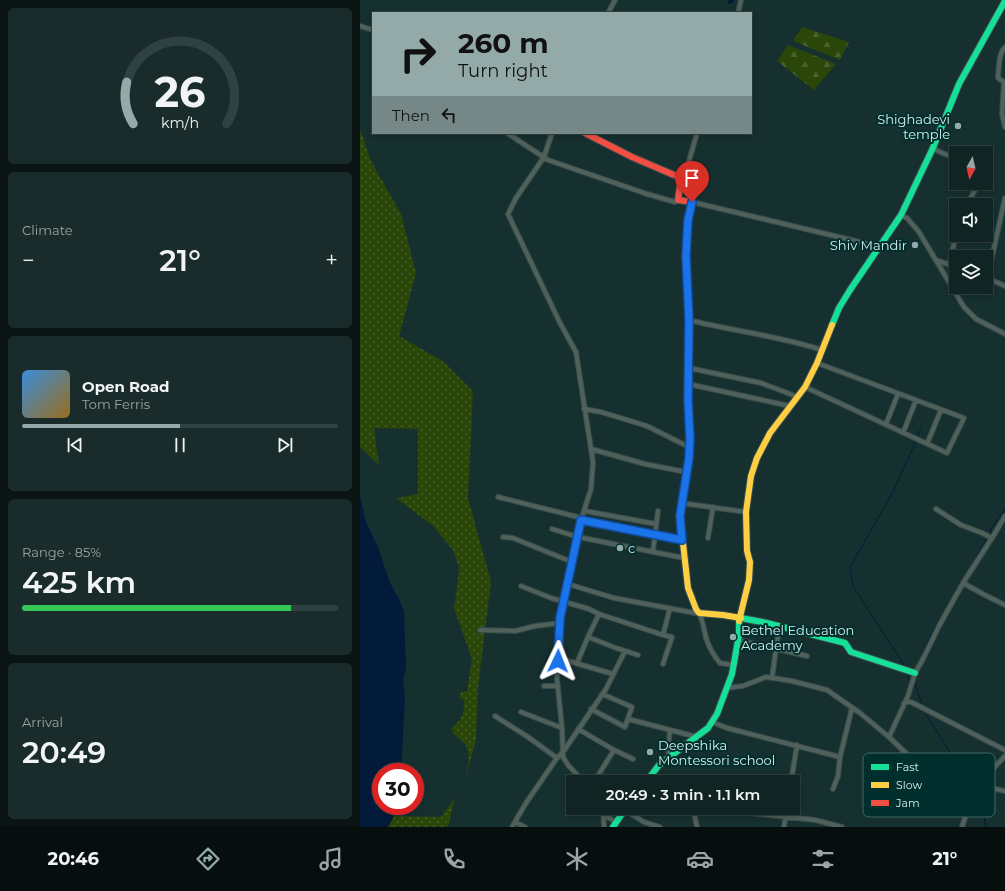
<!DOCTYPE html>
<meta charset="utf-8">
<style>
:root{--surface:#102423;--page:#192c2b;--text:#f1f3f6;--muted:#9ca4a6;--line:#304141;--accent:#93aaa9}
body{margin:0;font-family:Montserrat,sans-serif;background:var(--page);color:var(--text);height:100vh;display:flex;flex-direction:column;font-size:15px;white-space:nowrap}
*{box-sizing:border-box;margin:0}
p{font-size:13px;color:var(--muted)}
.icon{flex:none;width:22px;height:22px;fill:none;stroke:currentColor;stroke-width:2;stroke-linecap:round;stroke-linejoin:round}
.map{position:relative;flex:1;overflow:hidden}
.panel{display:flex;flex-direction:column;gap:8px;padding:8px;background:#091413;width:360px}
.panel>*{flex:none}
.banner{position:absolute;left:12px;top:12px;width:380px;height:122px;border-radius:0px;box-shadow:0 2px 6px #0003,0 0 0 1px var(--line);background:#93aaa9;color:#111;overflow:hidden}
.needle{width:26px;rotate:188deg}
.fabs{position:absolute;left:589px;top:146px;display:grid;gap:8px}
.fabs a{display:grid;place-items:center;width:44px;height:44px;border-radius:0px;background:var(--surface);box-shadow:0 2px 6px #0003,0 0 0 1px var(--line);font-size:20px}
.speed{position:absolute;left:12px;top:763px;display:flex;gap:8px;font-size:20px;font-weight:700;text-align:center}
.speed>*{display:grid;place-content:center;width:52px;height:52px;border-radius:50%;background:var(--surface);box-shadow:0 2px 6px #0003,0 0 0 1px var(--line);line-height:1}
.speed .limit{border:6px solid #d22;background:#fff;color:#111}
.pin{position:absolute;display:grid;place-items:center;width:34px;height:34px;color:#fff;margin:-41px -17px;border-radius:50% 50% 50% 0;rotate:-45deg;box-shadow:0 0 4px #0007}
.pin .icon{rotate:45deg}
.me{position:absolute;width:44px;margin:-22px;rotate:2deg;stroke-linejoin:round;filter:drop-shadow(0 0 3px #0008)}
.turn{display:flex;align-items:center;gap:14px;height:84px;padding:0 20px;font-size:18px}
.turn .icon{width:52px;height:52px;stroke-width:2.5}
.turn b{display:block;font-size:28px;line-height:34px}
.then{display:flex;align-items:center;height:38px;padding:0 20px;background:#0003;gap:8px;font-size:15px}
.big{font-size:30px;font-weight:600;line-height:1.1}
.panel .widget{flex:1;display:flex;flex-direction:column;justify-content:center;gap:6px;min-width:0;padding:0 14px;border-radius:6px;background:var(--page)}
.panel .dial{align-items:center;gap:0}
.dial svg{height:104px;overflow:visible;fill:none;stroke:var(--line);stroke-width:7;stroke-linecap:round;text-anchor:middle}
.dial text{fill:var(--text);stroke:none}
.song{display:flex;align-items:center;gap:12px}
.cover{width:48px;height:48px;border-radius:6px;background:linear-gradient(135deg,hsl(210 70% 55%),hsl(40 70% 35%))}
.played{height:4px;border-radius:2px;background:linear-gradient(90deg,var(--accent) 50%,var(--line) 50%)}
.keys{display:flex;justify-content:space-around;direction:ltr}
.heat{display:flex;justify-content:space-between;align-items:center;font-size:22px;direction:ltr}
.charge{height:6px;border-radius:3px;background:linear-gradient(90deg,#34c759 85%,var(--line) 0)}
.trip{position:absolute;left:206px;top:775px;width:234px;height:40px;border-radius:0px;background:var(--surface);box-shadow:0 2px 6px #0003,0 0 0 1px var(--line);font-weight:600;line-height:40px;text-align:center}
.menu{display:flex;height:64px;justify-content:space-around;align-items:center;background:#060e0e;color:var(--muted)}
.menu .icon{width:28px;height:28px}
.menu .active{color:var(--accent)}
.menu b{font-size:18px;color:var(--text)}
main{display:flex;flex:1;min-height:0}
.map>svg:first-child{display:block}
.grass{fill:url(#grass-dots)}
.forest{fill:url(#forest-firs)}
.water{fill:#021b3b}
.lines{fill:none;stroke-linecap:round;stroke-linejoin:round}
.stream{stroke:#021b3b;stroke-width:1}
.canal{stroke:#021b3b;stroke-width:4}
.street-casing{stroke:#374c4b;stroke-width:6}
.fast-casing{stroke:#374c4b;stroke-width:8}
.slow-casing{stroke:#374c4b;stroke-width:8}
.jam-casing{stroke:#374c4b;stroke-width:8}
.street{stroke:#50605a;stroke-width:4}
.fast{stroke:#16e098;stroke-width:6}
.slow{stroke:#ffcf43;stroke-width:6}
.jam{stroke:#f24e42;stroke-width:6}
.route-casing{stroke:#114b97;stroke-width:10}
.route{stroke:#1a73e8;stroke-width:7}
.poi-dot{fill:#93aaa9;stroke:#002f2e;stroke-width:1.5}
.labels{text-anchor:middle;stroke-width:4;stroke-linejoin:round;paint-order:stroke}
.poi-label{font-size:13px;fill:#d6eceb;stroke:#002f2e;text-anchor:start}
.key{fill:#002f2e;stroke:#406867;stroke-width:1}
.key-label{font-size:11px;fill:#d6eceb}
</style>
<main>
<section class="panel">
<div class="widget dial"><svg viewBox="0 0 100 80">
<path d="M14 69A42 42 0 1 1 86 69"/>
<path d="M14 69A42 42 0 0 1 9 37" stroke="#93aaa9"/>
<text x="50" y="56" font-size="32" font-weight="700">26</text>
<text x="50" y="72" font-size="11">km/h</text>
</svg></div>
<div class="widget"><p>Climate</p>
<div class="heat"><a>−</a><b class="big">21°</b><a>+</a></div>
</div>
<div class="widget">
<div class="song"><i class="cover"></i><div><b>Open Road</b><p>Tom Ferris</p></div></div>
<div class="played"></div>
<div class="keys"><svg class="icon" aria-label="previous" viewBox="0 0 24 24"><path d="M18 5L8 12l10 7zM5 5v14"/></svg><svg class="icon" aria-label="pause" viewBox="0 0 24 24"><path d="M8 5v14M16 5v14"/></svg><svg class="icon" aria-label="next" viewBox="0 0 24 24"><path d="M6 5l10 7-10 7zM19 5v14"/></svg></div>
</div>
<div class="widget"><p>Range · 85%</p><b class="big">425 km</b><div class="charge"></div></div>
<div class="widget"><p>Arrival</p><b class="big">20:49</b></div>
</section>
<div class="map">
<svg width="645" height="827" viewBox="0 0 645 827">
<defs>
<pattern id="grass-dots" width="8" height="8" patternUnits="userSpaceOnUse"><rect width="8" height="8" fill="#2a4609"/><path d="M2 2h.1M6 6h.1" fill="none" stroke="#48612d" stroke-width="1.8" stroke-linecap="round"/></pattern>
<pattern id="forest-firs" width="22" height="20" patternUnits="userSpaceOnUse"><rect width="22" height="20" fill="#2a4609"/><path d="M5 1l3.5 6h-7zM16 11l3.5 6h-7z" fill="#48612d"/></pattern>
</defs>
<rect width="100%" height="100%" fill="#16302f"/>
<path class="grass" d="M0,129L11,161L41,214L56,273L39,336L84,362L113,391L108,498L131,582L118,687L116,740L105,779C107,768 113,751 103,742C98,737 94,736 91,729C102,719 104,715 104,700L99,698L101,692L107,691L112,659L94,608L98,581L99,567L93,550L73,526L36,498L58,494V429L14,428L19,465L0,447Z
M95,798L88,827H28L34,816L81,817Z"/>
<path class="forest" d="M442,27L489,42L480,60L433,41Z
M428,45L476,64L454,90L417,61Z"/>
<path class="water" d="M0,496L6,522L18,547L30,583L39,599L44,611L46,667L43,681L45,699L41,772H21V806H36L34,816L28,827H0Z"/>
<g class="lines">
<path class="stream" d="M557,438L561,428
M629,535L631,529L645,509
M605,577L627,538
M559,663L570,637L592,598
M543,667L544,665L493,586L490,567L533,492L556,441
M546,674L551,681
M554,681L563,707
M564,711L596,762L609,775L612,781
M618,791L620,794L626,827"/>
<path class="canal" d="M370,2L372,0"/>
<g class="street-casing">
<path id="street" d="M248,13L255,0
M378,13L381,0
M0,26L13,30
M645,47C638,54 639,69 638,78L644,82L642,114L645,127
M147,133L188,160L287,194L315,202L318,200
M192,133L184,157L156,198L148,214L200,323L216,352L233,462L231,489L221,520L200,618L198,648L197,679L202,728L203,757L208,765L224,782
M574,146L576,150L596,159
M321,178L327,168L337,133
M332,202L500,242L518,247
M607,205L616,188L617,183
M541,215L547,218L559,232L604,307L616,319L645,334
M576,260L596,267
M589,265L596,235
M627,278L645,286
M629,279L628,275L645,198
M329,320C373,331 419,336 462,350
M329,368L401,383L438,397
M328,384L430,406
M445,387L587,453L604,418L457,363
M224,409L241,412L287,426L325,445L329,444
M526,424L538,394
M543,433L556,400
M567,444L581,410
M231,449L285,464L326,472
M138,497L222,518
M321,503L386,512
M576,509L601,525L622,533L632,538
M225,511L296,524
M221,520L322,540
M192,529L218,537L324,558
M143,537L153,538L212,562
M348,538L353,507
M293,551L298,511
M603,583L623,594L645,605
M208,584L254,598L335,613L338,611
M161,586L191,598L229,609L239,614
M339,613C343,621 344,629 346,638C349,647 354,656 360,663L373,665
M120,630L155,631L175,626L200,623
M378,640L447,656
M278,655L256,648L228,637L239,614L303,635L310,608
M198,658L253,674
M217,663L228,637
M303,664L312,637L303,635
M412,678L419,627
M184,686H198
M366,688L383,686L406,677L432,681L467,690L500,713L529,737L549,756L618,785L645,791
M544,703L547,702H551L645,750
M231,709L265,727L272,707L242,694
M161,712L202,728
M135,716L168,737L197,758L203,752L246,689L265,651
M268,719L337,737
M352,722L367,728L480,757
M218,729L254,750L234,782
M529,737L548,696L555,673L563,659L579,626L603,583L632,538L645,516
M254,750L273,759
M310,757L308,750L310,730
M431,782L437,745
M473,789L478,776L480,757L492,708
M243,808L244,827
M265,810L284,822L300,827
M244,815L256,822
M155,822L165,827
M152,827L166,803L197,758
M337,827L334,813L335,810L338,808H344L455,820L482,827
M424,827L427,808
M602,827L610,802L618,785L645,756"/>
</g>
<g class="fast-casing">
<path id="fast" d="M326,247L329,320L328,400L329,420
M472,325L479,308L490,290L541,215L572,150L599,84L645,1
M381,618L407,623L485,643L491,652L555,673
M286,782L299,765L348,728L357,714L372,674L379,635V621
M253,827L266,808"/>
</g>
<g class="slow-casing">
<path id="slow" d="M329,420V458L320,516L328,588L336,609L339,613L363,615L381,618
M379,621L389,580L390,562L387,551L386,512L391,476L397,458L410,433L445,387L457,363L472,325"/>
</g>
<g class="jam-casing">
<path id="jam" d="M225,133L272,157L321,178L318,200L332,202L328,220L326,247"/>
</g>
<use href="#street" class="street"/>
<use href="#fast" class="fast"/>
<use href="#slow" class="slow"/>
<use href="#jam" class="jam"/>
</g>
<g class="lines">
<g class="route-casing">
<path id="route" d="M198,661L200,618L221,520L322,540L320,516L329,458L330,438L328,400L329,320L326,256L328,220L332,202"/>
</g>
<use href="#route" class="route"/>
</g>
<g class="poi-dot">
<circle cx="598" cy="126" r="4"/>
<circle cx="555" cy="245" r="4"/>
<circle cx="260" cy="548" r="4"/>
<circle cx="373" cy="637" r="4"/>
<circle cx="290" cy="752" r="4"/>
</g>
<g class="labels">
<g class="poi-label">
<text x="590" y="124" text-anchor="end">Shighadevi<tspan x="590" dy="15">temple</tspan></text>
<text x="547" y="250" text-anchor="end">Shiv Mandir</text>
<text x="268" y="553">c</text>
<text x="381" y="635">Bethel Education<tspan x="381" dy="15">Academy</tspan></text>
<text x="298" y="750">Deepshika<tspan x="298" dy="15">Montessori school</tspan></text>
</g>
</g>
<rect x="503" y="753" width="132" height="64" rx="6" class="key"/>
<rect x="511" y="764" width="18" height="6" fill="#16e098"/>
<rect x="511" y="782" width="18" height="6" fill="#ffcf43"/>
<rect x="511" y="800" width="18" height="6" fill="#f24e42"/>
<g class="key-label">
<text x="536" y="771">Fast</text>
<text x="536" y="789">Slow</text>
<text x="536" y="807">Jam</text>
</g>
</svg>
<div class="fabs">
<a><svg class="needle" viewBox="-14 -14 28 28"><path d="M0-13l5 13h-10z" fill="#e53935"/><path d="M0 13l5-13h-10z" fill="#9ca4a6"/></svg></a>
<a><svg class="icon" aria-label="sound" viewBox="0 0 24 24"><path d="M4 9h4l5-4v14l-5-4H4zM17 9q2 3 0 6"/></svg></a>
<a><svg class="icon" aria-label="layers" viewBox="0 0 24 24"><path d="M12 4l9 5-9 5-9-5zM3 14l9 5 9-5"/></svg></a>
</div>
<div class="speed"><div class="limit">30</div></div>
<div class="pin" style="left:332px;top:202px;background:#d93025"><svg class="icon" aria-label="arrive" viewBox="0 0 24 24"><path d="M6 21V4h12l-3 4 3 4H6"/></svg></div>
<svg class="me" style="left:198px;top:661px" viewBox="-20 -20 40 40"><path d="M0-17L14 15 0 8-14 15z" fill="#1a73e8" stroke="#fff" stroke-width="4"/></svg>
<div class="trip">20:49 · 3 min · 1.1 km</div>
<div class="banner">
<div class="turn"><svg class="icon" aria-label="right" viewBox="0 0 24 24"><path d="M7 20v-9h11M14 6l5 5-5 5"/></svg><div><b>260 m</b>Turn right</div></div>
<div class="then">Then<svg class="icon" aria-label="left" viewBox="0 0 24 24"><path d="M17 20v-9H6M10 6l-5 5 5 5"/></svg></div>
</div>
</div>
</main>
<nav class="menu">
<b>20:46</b>
<svg class="icon active" aria-label="directions" viewBox="0 0 24 24"><path d="M12 3l9 9-9 9-9-9zM9 14v-3h6M13 9l2 2-2 2"/></svg>
<svg class="icon" aria-label="music" viewBox="0 0 24 24"><path d="M9 18V5l10-2v13"/><circle cx="6" cy="18" r="3"/><circle cx="16" cy="16" r="3"/></svg>
<svg class="icon" aria-label="phone" viewBox="0 0 24 24"><path d="M5 4h4l2 5-3 2q2 4 5 5l2-3 5 2v4C11 20 4 13 5 4z"/></svg>
<svg class="icon" aria-label="climate" viewBox="0 0 24 24"><path d="M12 3v18M4 7l16 10M4 17L20 7"/></svg>
<svg class="icon" aria-label="car" viewBox="0 0 24 24"><path d="M5 17H2v-5l4-1 3-4h7l3 4 3 1v5h-3M9 17h6M6 11h13"/><circle cx="7" cy="17" r="2"/><circle cx="17" cy="17" r="2"/></svg>
<svg class="icon" aria-label="filters" viewBox="0 0 24 24"><path d="M4 7h16M4 17h16"/><circle cx="9" cy="7" r="2"/><circle cx="15" cy="17" r="2"/></svg>
<b>21°</b>
</nav>
